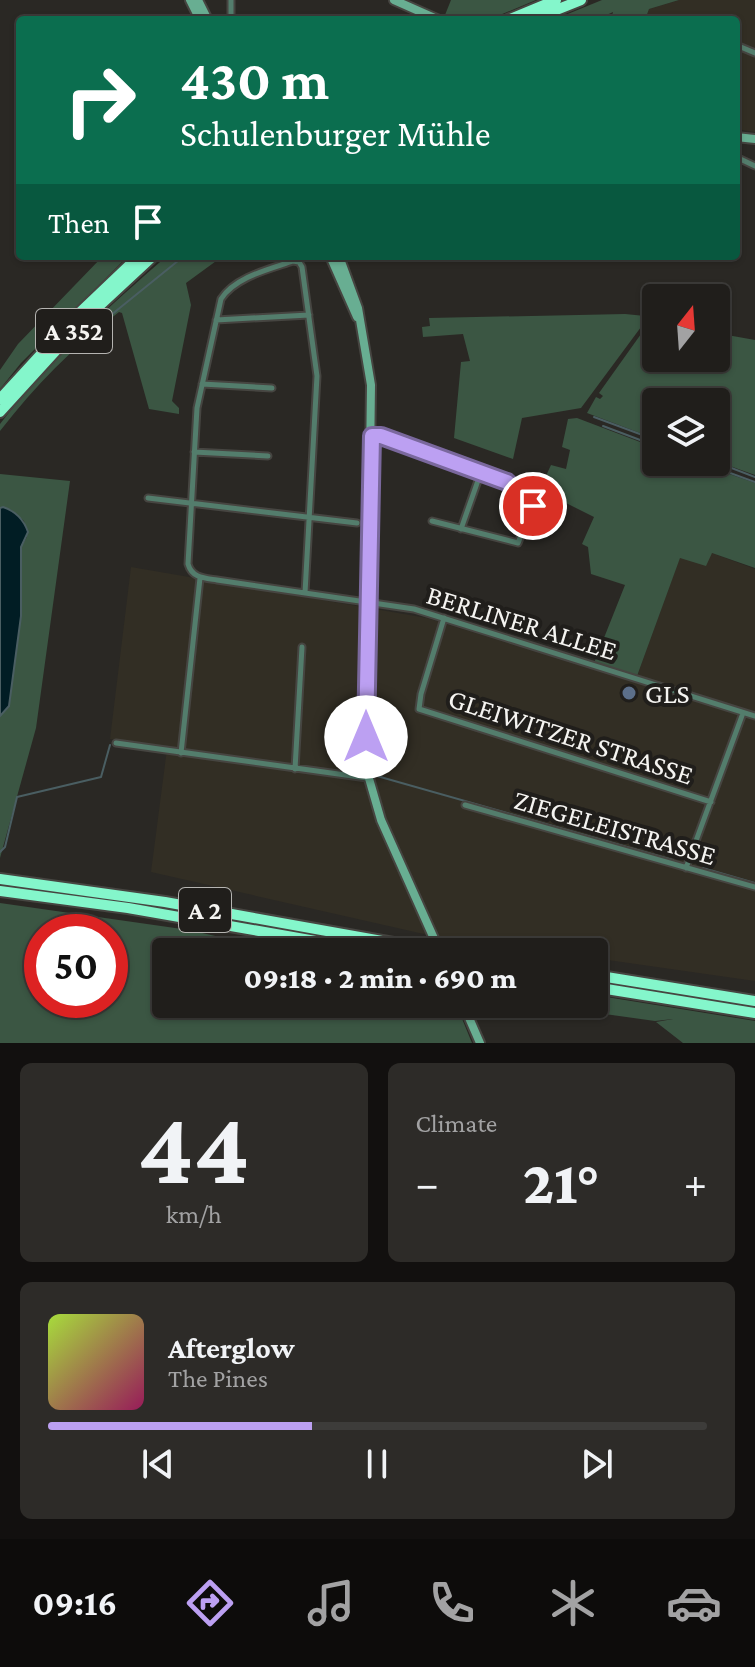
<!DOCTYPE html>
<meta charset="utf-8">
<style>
:root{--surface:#201e1b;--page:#2d2b28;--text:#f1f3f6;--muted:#a2a2a3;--line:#3d3c3a;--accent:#bca0f2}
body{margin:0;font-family:"Crimson Pro",serif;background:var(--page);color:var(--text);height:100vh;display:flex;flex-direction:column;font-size:30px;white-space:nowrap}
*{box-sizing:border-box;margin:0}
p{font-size:26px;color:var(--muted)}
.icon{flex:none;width:44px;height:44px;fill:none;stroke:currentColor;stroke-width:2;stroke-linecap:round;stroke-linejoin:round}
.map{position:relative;height:1043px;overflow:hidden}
.details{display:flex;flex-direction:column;gap:20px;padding:20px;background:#12100f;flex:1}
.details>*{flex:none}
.guide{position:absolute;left:16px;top:16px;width:724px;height:244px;border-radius:8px;box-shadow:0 2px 6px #0004,0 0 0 2px var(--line);background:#0b6e4f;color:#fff;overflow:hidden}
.needle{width:52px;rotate:17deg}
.fabs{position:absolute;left:642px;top:284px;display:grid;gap:16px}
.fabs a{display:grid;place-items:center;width:88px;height:88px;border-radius:8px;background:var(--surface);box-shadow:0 2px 6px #0004,0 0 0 2px var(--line);font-size:40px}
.speed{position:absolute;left:24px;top:914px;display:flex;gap:16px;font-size:40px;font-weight:700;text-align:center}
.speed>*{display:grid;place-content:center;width:104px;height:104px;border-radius:50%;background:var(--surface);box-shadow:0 2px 6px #0004,0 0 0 2px var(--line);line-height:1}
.speed .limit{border:12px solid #d22;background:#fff;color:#111}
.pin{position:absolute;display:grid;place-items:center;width:68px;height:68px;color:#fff;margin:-34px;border:4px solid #fff;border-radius:50%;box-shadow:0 2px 8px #0007}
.me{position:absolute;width:88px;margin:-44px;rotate:0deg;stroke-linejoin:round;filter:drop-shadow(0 0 6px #0008)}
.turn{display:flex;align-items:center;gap:28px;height:168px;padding:0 32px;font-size:36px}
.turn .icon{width:104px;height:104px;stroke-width:2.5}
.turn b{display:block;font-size:56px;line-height:68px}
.then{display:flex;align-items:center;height:76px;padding:0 32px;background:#0003;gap:16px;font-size:30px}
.big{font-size:60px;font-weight:800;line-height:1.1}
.details .tile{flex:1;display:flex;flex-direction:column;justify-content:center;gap:12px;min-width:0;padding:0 28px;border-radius:12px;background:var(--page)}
.details .dial{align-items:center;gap:0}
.dial b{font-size:104px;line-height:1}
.song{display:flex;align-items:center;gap:24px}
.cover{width:96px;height:96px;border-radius:12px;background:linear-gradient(135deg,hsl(80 70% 55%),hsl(330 70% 35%))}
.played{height:8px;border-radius:4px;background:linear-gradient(90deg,var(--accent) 40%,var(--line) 40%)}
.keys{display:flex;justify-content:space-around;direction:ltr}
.heat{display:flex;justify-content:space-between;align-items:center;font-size:44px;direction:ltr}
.details .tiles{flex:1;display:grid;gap:20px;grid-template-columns:1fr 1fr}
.tile:last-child{grid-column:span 2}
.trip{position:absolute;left:152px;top:938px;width:456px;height:80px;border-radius:8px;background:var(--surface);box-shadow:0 2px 6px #0004,0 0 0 2px var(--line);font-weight:800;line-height:80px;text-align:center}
.tab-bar{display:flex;height:128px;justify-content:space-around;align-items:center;background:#0d0c0b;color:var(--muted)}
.tab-bar .icon{width:56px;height:56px}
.tab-bar .on{color:var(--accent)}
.tab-bar b{font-size:36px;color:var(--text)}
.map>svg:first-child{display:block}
.built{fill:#322e24}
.green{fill:#3b5643;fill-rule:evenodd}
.water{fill:#011d24;stroke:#4a5e62;stroke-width:2}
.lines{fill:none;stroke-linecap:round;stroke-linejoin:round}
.stream{stroke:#4a5e62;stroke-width:2}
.street-casing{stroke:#464541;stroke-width:9}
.secondary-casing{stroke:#464541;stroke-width:12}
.highway-casing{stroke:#464541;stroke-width:14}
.street{stroke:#537d6c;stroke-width:5}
.secondary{stroke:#68ae92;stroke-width:8}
.highway{stroke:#84f6cb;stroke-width:10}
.highway-bridge-casing{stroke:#464541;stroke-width:14;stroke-linecap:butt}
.highway-bridge{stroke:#84f6cb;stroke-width:10}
.route-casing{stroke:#7a689d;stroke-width:20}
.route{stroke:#bca0f2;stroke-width:14}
.service-dot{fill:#5c6f8a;stroke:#201e1b;stroke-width:3}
.labels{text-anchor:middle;stroke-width:8;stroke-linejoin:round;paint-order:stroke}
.shield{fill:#201e1b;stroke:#b5b4b1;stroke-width:2}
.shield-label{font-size:26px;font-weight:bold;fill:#f5f4f1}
.street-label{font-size:28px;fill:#f5f4f1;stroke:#201e1b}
.poi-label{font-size:28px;fill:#f5f4f1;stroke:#201e1b;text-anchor:start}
</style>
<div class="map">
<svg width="755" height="1043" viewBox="0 0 755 1043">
<rect width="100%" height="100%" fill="#2a2824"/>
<path class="built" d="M679,0H755V132L736,129V20H645L649,9Z
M712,553L755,569V713L637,676L680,557Z
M131,567L427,618L755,720V981L594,958V952H548L437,937L151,872L167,749L110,739Z"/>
<path class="green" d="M451,0H536L488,20H449L445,15Z
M602,0H679L649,9L645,20H611L613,12L596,20H553Z
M103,256H128L21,363L0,389V370L18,344Z
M167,256H223L186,283L191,305L172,401L179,408V414L149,409L122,313L119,312C73,347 35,386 0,431V424C49,361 107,308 167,256Z
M625,314L645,316L644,323L581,408L522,418L513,459L454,438L461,362L470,361L463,334L423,337L422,327L430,326L429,318Z
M656,323V358H716V333L755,340V475L716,461V402H656V439L587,413L596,397L600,399L603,396L599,393L646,327Z
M577,418L656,448V462H695L755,483V568L712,553L706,566L680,558L637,676L594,663L625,585L591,574L588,547L582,544L594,517L562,501L556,493L547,509L536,499L533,501L521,490V482L545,478L551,465L566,469L570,450L562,447L568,419Z
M0,474L70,481L36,728L0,858V716L9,706L21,616V547L27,537L24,521L11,510L0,508Z
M0,903L189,930L285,952H166V1004H456L472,1043H0ZM42,932H110V1000H42Z
M594,995L755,1021V1043H683L656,1022L673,1019L655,1021L533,1004H594Z"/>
<path class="water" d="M3,507C15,511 24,520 28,532L21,547V616L9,706L0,716V508Z"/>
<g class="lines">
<path class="stream" d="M90,332L184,256
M594,417L656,440
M603,426L656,446
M700,462L755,482
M716,462L755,477
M377,776L673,860
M0,852L5,847L17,797L101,777L110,745
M703,868L755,883"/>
<g class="street-casing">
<path id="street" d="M231,20V0
M736,45L755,53
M736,157L755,166
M216,320L309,315
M202,384L272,388
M372,436H381L507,482L545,517
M194,452L268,456
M148,498L357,523
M432,521L518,543L533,506
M461,529L481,472
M305,593L317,376L302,267L299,262L293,261C270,269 235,277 221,299L197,408L188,564C192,578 204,578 217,580L414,609L755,716
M444,618L421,694L419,709L711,802
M116,743L367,778
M181,753L200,578
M295,769L302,647
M465,805L755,887
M686,868L743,713"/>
</g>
<g class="secondary-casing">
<path id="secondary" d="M190,0L200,20
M198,0L208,20
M394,0L439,20
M736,137L755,139
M330,256L357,317
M339,256L358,308L371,385L366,768L381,820L440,952
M463,1004L480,1043"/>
</g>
<g class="highway-casing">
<path id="highway" d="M508,20L556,0
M531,20L581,0
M0,399L78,314L139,256
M0,412L84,320L153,256
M0,879L165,902L410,946
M0,891L128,908L378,952
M594,975L755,1001
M594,987L755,1013"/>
</g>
<use href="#street" class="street"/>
<use href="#secondary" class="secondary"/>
<use href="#highway" class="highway"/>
<g class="highway-bridge-casing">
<path id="highway-bridge" d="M410,946L447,952"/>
</g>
<use href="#highway-bridge" class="highway-bridge"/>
</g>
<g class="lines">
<g class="route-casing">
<path id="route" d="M366,737L372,436H381L507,482L533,506"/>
</g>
<use href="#route" class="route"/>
</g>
<circle class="service-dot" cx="629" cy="693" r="8"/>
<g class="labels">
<g class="shield">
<rect x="36" y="309" width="76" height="44" rx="6"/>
<rect x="179" y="888" width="52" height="44" rx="6"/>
</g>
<g class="shield-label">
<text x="74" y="340">A 352</text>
<text x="205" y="919">A 2</text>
</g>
<g class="street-label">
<text transform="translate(522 622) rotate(17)" y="10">BERLINER ALLEE</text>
<text transform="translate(571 736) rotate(18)" y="10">GLEIWITZER STRASSE</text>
<text transform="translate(615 827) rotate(16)" y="10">ZIEGELEISTRASSE</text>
</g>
<g class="poi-label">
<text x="645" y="703">GLS</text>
</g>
</g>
</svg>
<div class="fabs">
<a><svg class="needle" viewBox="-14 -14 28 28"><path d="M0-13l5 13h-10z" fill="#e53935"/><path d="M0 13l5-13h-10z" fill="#a2a2a3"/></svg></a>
<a><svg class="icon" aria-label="layers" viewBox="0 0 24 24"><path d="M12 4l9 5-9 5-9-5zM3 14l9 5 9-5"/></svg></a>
</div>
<div class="speed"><div class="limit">50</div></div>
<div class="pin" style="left:533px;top:506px;background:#d93025"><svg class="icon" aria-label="arrive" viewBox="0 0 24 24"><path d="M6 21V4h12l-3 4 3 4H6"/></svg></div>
<svg class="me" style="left:366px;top:737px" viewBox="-20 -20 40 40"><circle r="19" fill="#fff"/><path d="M0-13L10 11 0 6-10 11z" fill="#bca0f2"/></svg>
<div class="trip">09:18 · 2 min · 690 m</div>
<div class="guide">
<div class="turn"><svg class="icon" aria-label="right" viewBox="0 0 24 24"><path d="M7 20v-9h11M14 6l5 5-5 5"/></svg><div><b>430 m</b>Schulenburger Mühle</div></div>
<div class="then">Then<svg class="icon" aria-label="arrive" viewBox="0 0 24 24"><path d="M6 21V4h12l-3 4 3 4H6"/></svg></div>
</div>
</div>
<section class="details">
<div class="tiles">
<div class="tile dial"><b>44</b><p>km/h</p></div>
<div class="tile"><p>Climate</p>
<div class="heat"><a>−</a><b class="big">21°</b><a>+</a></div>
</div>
<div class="tile">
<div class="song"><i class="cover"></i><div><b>Afterglow</b><p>The Pines</p></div></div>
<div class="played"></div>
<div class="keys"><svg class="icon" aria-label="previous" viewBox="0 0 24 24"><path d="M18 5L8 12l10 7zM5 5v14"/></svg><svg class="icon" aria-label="pause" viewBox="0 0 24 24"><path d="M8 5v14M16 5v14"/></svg><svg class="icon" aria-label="next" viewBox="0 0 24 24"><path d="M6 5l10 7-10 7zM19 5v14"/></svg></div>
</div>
</div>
</section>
<nav class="tab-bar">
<b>09:16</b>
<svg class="icon on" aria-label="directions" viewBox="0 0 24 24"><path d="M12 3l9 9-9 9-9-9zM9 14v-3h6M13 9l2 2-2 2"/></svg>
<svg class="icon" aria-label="music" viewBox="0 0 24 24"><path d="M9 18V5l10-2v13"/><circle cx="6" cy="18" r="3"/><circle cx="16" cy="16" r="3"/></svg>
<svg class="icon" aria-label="phone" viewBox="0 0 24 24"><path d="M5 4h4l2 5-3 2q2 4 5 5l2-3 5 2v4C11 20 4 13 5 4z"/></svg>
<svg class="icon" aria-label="climate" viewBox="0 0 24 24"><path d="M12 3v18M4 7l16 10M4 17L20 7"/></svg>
<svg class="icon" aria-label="car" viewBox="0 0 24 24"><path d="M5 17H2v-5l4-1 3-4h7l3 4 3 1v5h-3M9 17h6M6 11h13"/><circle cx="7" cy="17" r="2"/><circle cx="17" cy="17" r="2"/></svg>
</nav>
